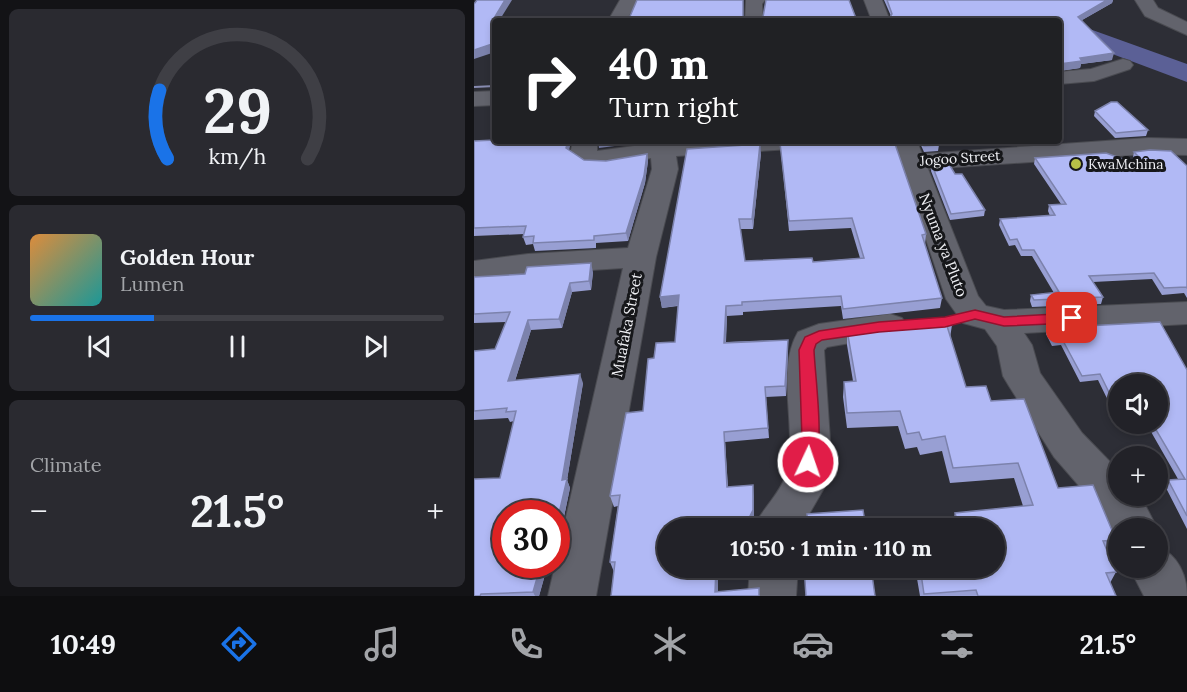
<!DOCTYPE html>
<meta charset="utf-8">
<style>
:root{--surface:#222228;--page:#2a2a30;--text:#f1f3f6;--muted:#a2a4a8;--line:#3f3f45;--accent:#1a73e8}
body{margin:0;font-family:Lora,serif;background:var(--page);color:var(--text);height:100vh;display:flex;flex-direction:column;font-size:22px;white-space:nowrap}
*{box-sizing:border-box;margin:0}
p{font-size:20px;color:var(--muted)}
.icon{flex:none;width:33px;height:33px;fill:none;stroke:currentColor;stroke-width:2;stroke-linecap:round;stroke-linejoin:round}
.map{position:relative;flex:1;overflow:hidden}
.details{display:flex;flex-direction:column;gap:9px;padding:9px;background:#131316;width:474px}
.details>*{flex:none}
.hud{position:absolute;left:18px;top:18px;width:570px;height:126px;border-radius:6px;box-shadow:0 3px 9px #0003,0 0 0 2px var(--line);background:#202124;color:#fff;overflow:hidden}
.controls{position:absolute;left:634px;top:374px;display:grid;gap:12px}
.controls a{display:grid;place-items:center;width:60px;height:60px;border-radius:50%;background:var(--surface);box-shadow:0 3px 9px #0003,0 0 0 2px var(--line);font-size:30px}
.speed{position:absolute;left:18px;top:500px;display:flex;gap:12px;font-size:30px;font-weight:700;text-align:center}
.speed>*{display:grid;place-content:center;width:78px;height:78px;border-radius:50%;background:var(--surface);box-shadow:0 3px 9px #0003,0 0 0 2px var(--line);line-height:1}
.speed .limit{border:9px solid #d22;background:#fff;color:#111}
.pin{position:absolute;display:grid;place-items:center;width:51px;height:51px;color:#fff;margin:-26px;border-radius:12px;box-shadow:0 3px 9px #0006}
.me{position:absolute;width:66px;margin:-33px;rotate:3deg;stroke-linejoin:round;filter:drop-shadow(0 0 4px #0008)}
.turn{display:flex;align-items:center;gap:21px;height:126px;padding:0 18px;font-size:27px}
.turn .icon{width:78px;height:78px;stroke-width:2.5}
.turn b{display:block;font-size:42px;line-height:51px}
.big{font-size:45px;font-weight:800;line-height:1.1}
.details .tile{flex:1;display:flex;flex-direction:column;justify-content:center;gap:9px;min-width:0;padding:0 21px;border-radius:9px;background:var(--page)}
.details .dial{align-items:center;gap:0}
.dial svg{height:156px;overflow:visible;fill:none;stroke:var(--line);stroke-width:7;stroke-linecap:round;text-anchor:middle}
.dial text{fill:var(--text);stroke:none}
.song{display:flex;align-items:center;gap:18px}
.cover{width:72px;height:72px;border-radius:9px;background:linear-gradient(135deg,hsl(30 70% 55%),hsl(180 70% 35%))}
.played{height:6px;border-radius:3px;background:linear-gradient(90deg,var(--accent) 30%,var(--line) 30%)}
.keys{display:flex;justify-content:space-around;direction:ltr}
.heat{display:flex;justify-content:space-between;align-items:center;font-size:33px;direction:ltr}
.trip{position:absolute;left:183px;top:518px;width:348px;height:60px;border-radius:30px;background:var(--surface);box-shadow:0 3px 9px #0003,0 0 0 2px var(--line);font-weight:800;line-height:60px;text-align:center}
.dock{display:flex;height:96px;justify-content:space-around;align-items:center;background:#0e0e10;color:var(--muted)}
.dock .icon{width:42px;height:42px}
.dock .on{color:var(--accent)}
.dock b{font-size:27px;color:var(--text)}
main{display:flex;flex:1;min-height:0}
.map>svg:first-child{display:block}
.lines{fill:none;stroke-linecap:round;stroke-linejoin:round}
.stream{fill:#888cb2;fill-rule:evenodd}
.river{fill:#5b6096;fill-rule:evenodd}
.minor-casing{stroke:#4a4b51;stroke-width:2}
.minor{fill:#62636c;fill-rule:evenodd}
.wall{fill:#989fd3}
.shaded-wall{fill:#7c82ac}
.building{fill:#b1b9f5;stroke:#7c82ac;stroke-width:1.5}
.route{fill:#e11d48;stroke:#92132f;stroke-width:1.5}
.poi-dot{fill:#b8c147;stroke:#16171a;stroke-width:2}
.labels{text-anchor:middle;stroke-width:6;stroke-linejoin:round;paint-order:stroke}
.far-street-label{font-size:14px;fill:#f0f1f5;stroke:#16171a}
.far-poi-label{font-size:14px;fill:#f0f1f5;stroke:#16171a;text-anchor:start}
.street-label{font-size:15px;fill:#f0f1f5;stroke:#16171a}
</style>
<main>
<section class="details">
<div class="tile dial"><svg viewBox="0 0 100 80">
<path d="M14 69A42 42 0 1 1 86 69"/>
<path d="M14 69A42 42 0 0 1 10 34" stroke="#1a73e8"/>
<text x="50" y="56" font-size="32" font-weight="700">29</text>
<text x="50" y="72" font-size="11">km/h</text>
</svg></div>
<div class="tile">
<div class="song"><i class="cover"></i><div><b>Golden Hour</b><p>Lumen</p></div></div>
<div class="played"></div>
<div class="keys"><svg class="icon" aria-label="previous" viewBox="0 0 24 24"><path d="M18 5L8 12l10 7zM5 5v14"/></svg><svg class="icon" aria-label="pause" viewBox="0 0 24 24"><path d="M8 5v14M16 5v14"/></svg><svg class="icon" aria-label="next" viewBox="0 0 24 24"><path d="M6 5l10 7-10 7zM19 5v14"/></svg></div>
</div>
<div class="tile"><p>Climate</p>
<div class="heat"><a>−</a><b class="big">21.5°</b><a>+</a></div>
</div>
</section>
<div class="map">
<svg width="713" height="596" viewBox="0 0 713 596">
<rect width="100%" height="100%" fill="#2d2e36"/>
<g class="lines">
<path class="stream" d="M21,85V87L0,88V86Z"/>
<path class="river" d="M585,18L713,64V82L585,34V21H575Z"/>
<g class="minor-casing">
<path id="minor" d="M146,0H164L152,21H134Z
M272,0H291L288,4L289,21H271Z
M390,0H408L416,21H398Z
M661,0H679L684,8L713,22V35L671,16Z
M649,59L656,61L659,65L656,69L620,81L585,84V72L617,69Z
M21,91V105L0,106V92Z
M674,138L713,139V155L674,154L454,169L504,296L512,306L530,310L713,302V324L550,333L558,345L566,373L608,433L645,471V495H666L683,528H645V543L633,518L580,457L535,386L529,376L523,346L511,329L489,323L472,299L419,141H443L448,154Z
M99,141H123V151L197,141H347L344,146L335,148L202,156L204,169L182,257L122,596H74L149,268L54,274L0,281V261L54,254L154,248L178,169L177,158C154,162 112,177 96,154Z
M416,314L428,318L433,326L428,334L353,347L350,350L356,440L353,483L327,528H279C287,511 306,493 311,477C326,432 300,373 324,332L345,324Z
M684,547C704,555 713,575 713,596H670L655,567H684Z
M276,567H324L322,596H274Z"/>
</g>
<use href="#minor" class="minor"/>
</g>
<path class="wall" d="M410,0H639L638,3L608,20L638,60L607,64L606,68L585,71V21H410V17L417,16Z
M621,111L674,130L672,136L641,138L620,116Z
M0,141L95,150L110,160L132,161L173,154L174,161L171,183L154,241L122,243V248L61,251L59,244L52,245L49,237L50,234L0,236Z
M445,141H463L465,145L464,151L450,152Z
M525,141H581L580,142L526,143Z
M306,143L452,234L451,245L468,298L466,308L369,319L367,306L269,312V315L253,316L252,342L314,340V350L312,396L292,397L295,438L251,442L254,487L280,496V522L194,528L244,592L286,596H137L140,572L136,562L144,506L140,507L136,496L169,411L180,358L201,342L204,306L188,308L186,297L287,153L279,229H266L271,261L339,262L386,258L377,228L315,231Z
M660,152L713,166V298L710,293L688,295L678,279L619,282L629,297L627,304L558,307L556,301L557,295L580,293L558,256H547L541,245L535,246L525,225L526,219L576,216L574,211L575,205L587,204L560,164L561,158L666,165L659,157Z
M458,165L481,174L511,210L510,216L476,220L457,171Z
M119,272L117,290L98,292L88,328L57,330L41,381L109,383L93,480L96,488L87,531H83L82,532V513L32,564H74L65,596H0L26,478L40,421L36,422L34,418L0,420V351L21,349L32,322L0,323V277Z
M478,325L476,338L492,387L517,401L584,488L642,540L636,555H634L642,572L636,583L642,596H446L441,567H520L478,527L481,513L549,506L540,478L476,483L468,451L446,455L443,447L431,449L424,426L373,428L369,397L370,382L379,381L373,345V330Z
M574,328L713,370V529L691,486L694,480L704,479L672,423H684L645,384V423H649H645L624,380L606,382L587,345L578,346L572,334Z"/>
<path class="shaded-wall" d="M31,0H38L25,21L19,20Z
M633,0H639L638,3L603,23L604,17Z
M21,43V52L0,59V50Z
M640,53L638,60L607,64L606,68L585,71V64L606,58Z
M94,141H97L94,156L92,148Z
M124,141H180L125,148Z
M286,144L287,153L279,229L278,219Z
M173,154L174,161L171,183L154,241L152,233Z
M117,263L119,272L117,290L115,281Z
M96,283L98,292L88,328L85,319Z
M205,295L207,305L188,308L186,297Z
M252,306L253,316L251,353L250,343Z
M54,320L57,330L38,390L34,381Z
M314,340V350L312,396L311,386Z
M106,374L109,383L93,480L96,488L87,531L83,522L88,480Z
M250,432L251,442L254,498L253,487Z
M279,485L280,496V528L275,518Z
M67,564H74L65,596H61L59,592Z
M242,567H244V596L241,592Z"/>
<path class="building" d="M3,0H31L19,20L87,17V21H21V43L0,50V4Z
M163,0H269V17H289L292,0H375L383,21H154Z
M413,0H633L604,17L640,53L606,58L608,61L585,64V21H412L410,17H416L418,14Z
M637,102H643L674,130L642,133L621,111Z
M21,140V141H94L92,148L110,160L132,161L173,154L170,176L152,233L120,236V240L59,243L60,236L49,237L52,226L0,228V141Z
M323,141H420L452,234L448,235L468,298L369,309L367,296L268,302V305L252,306L250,343L314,340L311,386L291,387L294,428L250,432L253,487L279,485V510L275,518L279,520L280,528H194V567H242L241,592L285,588V596H137L141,562H136L146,495L136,496L152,413L169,411L174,359L180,358L182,343L201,342L205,295L186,297L213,149L286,144L278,219H265L271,261L338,258L339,262L390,258L378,218L315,221L306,143Z
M448,141H463L465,145L450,146Z
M676,150L697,151L713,166V288L712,287L690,288L680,273L615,276L629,297L560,300L557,295L585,292L560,250H548L543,239L536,240L526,219L581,215L575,205L592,204L561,158L632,153L677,169L660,152Z
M475,164L481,174H488L511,210L477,214L458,165Z
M117,263L115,281L96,283L85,319L54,320L34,381L106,374L88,480L93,479L83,522L82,513H32V564H67L59,592L7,594L6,596H0V479L26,478L42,411L32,412L33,408L0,411V351L21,349L36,312L0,314V277L51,274L53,267Z
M477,321L478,325L473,326L492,387L512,386L517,401L550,399L584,488L619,485L642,540L629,541L642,572L632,573L642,596H504L502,590L450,594L446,567H520V528H462L485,527L481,513L559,505L544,463L479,468L471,436L448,440L445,432L433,434L426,411L373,413L370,382L382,381L373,330L393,327Z
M686,322L713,370V516L694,480L711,479L678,423H684V384H645V413L626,374L608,376L588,339H580L574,328Z
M389,510L392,528H334L333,514Z
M330,567H397L401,596H332Z"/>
<path class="route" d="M501,310L530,317L598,313L606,318L598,323L530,326L501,319L471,327L405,332L348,340L342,344L340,350C341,376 351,446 340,467H328L326,462L328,440L325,350L331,337L345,331L405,322L471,317Z"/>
<circle class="poi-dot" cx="602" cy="164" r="6"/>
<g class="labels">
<g class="far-street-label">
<text transform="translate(486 158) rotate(-4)" y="5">Jogoo Street</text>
</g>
<g class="far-poi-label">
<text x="614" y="169">KwaMchina</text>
</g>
<g class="street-label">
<text transform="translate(469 245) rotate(69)" y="5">Nyuma ya Pluto</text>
<text transform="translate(153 325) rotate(-79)" y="5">Muafaka Street</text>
</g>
</g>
</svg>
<div class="controls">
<a><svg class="icon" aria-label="sound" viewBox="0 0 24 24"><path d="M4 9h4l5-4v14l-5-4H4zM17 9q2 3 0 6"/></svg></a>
<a>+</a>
<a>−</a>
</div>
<div class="speed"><div class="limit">30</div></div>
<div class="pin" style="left:598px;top:318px;background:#d93025"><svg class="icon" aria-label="arrive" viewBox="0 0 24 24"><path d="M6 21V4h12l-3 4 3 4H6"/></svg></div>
<svg class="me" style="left:334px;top:462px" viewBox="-20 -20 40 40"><circle r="17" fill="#e11d48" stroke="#fff" stroke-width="3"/><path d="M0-11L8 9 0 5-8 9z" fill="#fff"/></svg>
<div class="trip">10:50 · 1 min · 110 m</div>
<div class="hud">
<div class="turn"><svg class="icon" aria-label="right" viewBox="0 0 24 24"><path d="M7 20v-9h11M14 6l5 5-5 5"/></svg><div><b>40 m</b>Turn right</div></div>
</div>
</div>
</main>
<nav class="dock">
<b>10:49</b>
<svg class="icon on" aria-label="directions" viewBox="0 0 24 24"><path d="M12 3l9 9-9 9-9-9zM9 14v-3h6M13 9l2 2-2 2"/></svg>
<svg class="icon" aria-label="music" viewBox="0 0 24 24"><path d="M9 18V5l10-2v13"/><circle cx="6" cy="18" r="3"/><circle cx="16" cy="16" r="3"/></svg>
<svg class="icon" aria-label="phone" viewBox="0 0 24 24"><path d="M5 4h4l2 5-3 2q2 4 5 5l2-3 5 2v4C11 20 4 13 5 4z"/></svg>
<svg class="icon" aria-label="climate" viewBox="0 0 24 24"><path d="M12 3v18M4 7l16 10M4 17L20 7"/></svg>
<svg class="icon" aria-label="car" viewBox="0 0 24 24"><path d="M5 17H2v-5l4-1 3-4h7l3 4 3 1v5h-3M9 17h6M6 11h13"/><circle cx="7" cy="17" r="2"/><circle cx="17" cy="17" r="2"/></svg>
<svg class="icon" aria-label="filters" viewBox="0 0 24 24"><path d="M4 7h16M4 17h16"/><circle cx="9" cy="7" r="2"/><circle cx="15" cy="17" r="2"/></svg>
<b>21.5°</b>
</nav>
